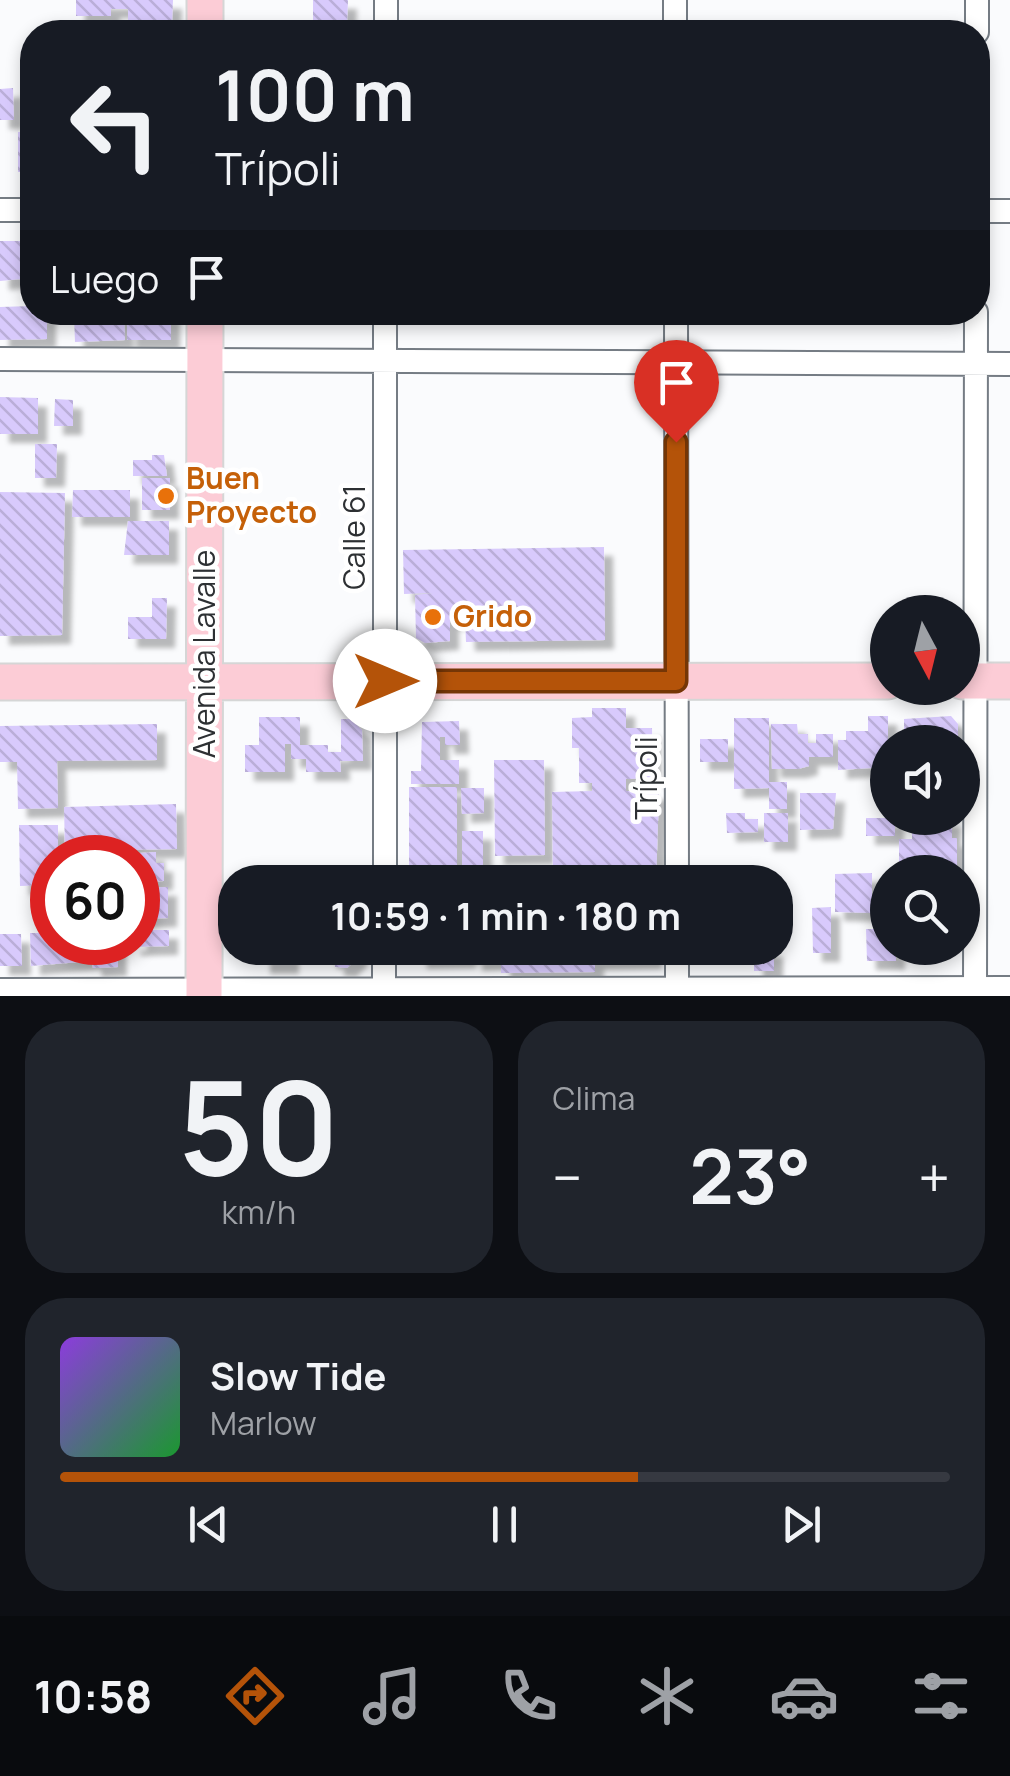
<!DOCTYPE html>
<html lang="es">
<meta charset="utf-8">
<style>
:root{--surface:#171b24;--page:#20242c;--text:#f1f3f6;--muted:#9ea1a6;--line:#363941;--accent:#b45309}
body{margin:0;font-family:Manrope,sans-serif;background:var(--page);color:var(--text);height:100vh;display:flex;flex-direction:column;font-size:38px;white-space:nowrap}
*{box-sizing:border-box;margin:0}
p{font-size:32px;color:var(--muted)}
.icon{flex:none;width:55px;height:55px;fill:none;stroke:currentColor;stroke-width:2;stroke-linecap:round;stroke-linejoin:round}
.map{position:relative;height:996px;overflow:hidden}
.sheet{display:flex;flex-direction:column;gap:25px;padding:25px;background:#0d0f14;flex:1}
.sheet>*{flex:none}
.top-card{position:absolute;left:20px;top:20px;width:970px;height:305px;border-radius:40px;box-shadow:0 5px 15px #0003;background:#171b24;color:var(--text);overflow:hidden}
.needle{width:65px;rotate:173deg}
.fabs{position:absolute;left:870px;top:595px;display:grid;gap:20px}
.fabs a{display:grid;place-items:center;width:110px;height:110px;border-radius:50%;background:var(--surface);box-shadow:0 5px 15px #0003;font-size:50px}
.speed{position:absolute;left:30px;top:835px;display:flex;gap:20px;font-size:50px;font-weight:700;text-align:center}
.speed>*{display:grid;place-content:center;width:130px;height:130px;border-radius:50%;background:var(--surface);box-shadow:0 5px 15px #0003;line-height:1}
.speed .limit{border:15px solid #d22;background:#fff;color:#111}
.pin{position:absolute;display:grid;place-items:center;width:85px;height:85px;color:#fff;margin:-102px -42px;border-radius:50% 50% 50% 0;rotate:-45deg;box-shadow:0 0 10px #0007}
.pin .icon{rotate:45deg}
.me{position:absolute;width:110px;margin:-55px;rotate:90deg;stroke-linejoin:round;filter:drop-shadow(0 0 8px #0008)}
.turn{display:flex;align-items:center;gap:35px;height:210px;padding:0 30px;font-size:45px}
.turn .icon{width:130px;height:130px;stroke-width:2.5}
.turn b{display:block;font-size:70px;line-height:85px}
.then{display:flex;align-items:center;height:95px;padding:0 30px;background:#0003;gap:20px;font-size:38px}
.big{font-size:75px;font-weight:700;line-height:1.1}
.sheet .widget{flex:1;display:flex;flex-direction:column;justify-content:center;gap:15px;min-width:0;padding:0 35px;border-radius:40px;background:var(--page)}
.sheet .dial{align-items:center;gap:0}
.dial b{font-size:130px;line-height:1}
.song{display:flex;align-items:center;gap:30px}
.cover{width:120px;height:120px;border-radius:15px;background:linear-gradient(135deg,hsl(270 70% 55%),hsl(130 70% 35%))}
.played{height:10px;border-radius:5px;background:linear-gradient(90deg,var(--accent) 65%,var(--line) 65%)}
.keys{display:flex;justify-content:space-around;direction:ltr}
.heat{display:flex;justify-content:space-between;align-items:center;font-size:55px;direction:ltr}
.sheet .tiles{flex:1;display:grid;gap:25px;grid-template-columns:1fr 1fr}
.widget:last-child{grid-column:span 2}
.trip{position:absolute;left:218px;top:865px;width:575px;height:100px;border-radius:40px;background:var(--surface);box-shadow:0 5px 15px #0003;font-weight:700;line-height:100px;text-align:center}
.tabs{display:flex;height:160px;justify-content:space-around;align-items:center;background:#090b0e;color:var(--muted)}
.tabs .icon{width:70px;height:70px}
.tabs .current{color:var(--accent)}
.tabs b{font-size:45px;color:var(--text)}
.map>svg:first-child{display:block}
.building{fill:url(#building-back-hatch);filter:url(#shadow)}
.lines{fill:none;stroke-linecap:round;stroke-linejoin:round}
.minor-casing{stroke:#757c84;stroke-width:26}
.primary-casing{stroke:#d5d6d6;stroke-width:39}
.minor{stroke:#fff;stroke-width:22}
.primary{stroke:#fcccd6;stroke-width:35}
.route-casing{stroke:#753606;stroke-width:25}
.route{stroke:#b45309;stroke-width:18}
.food-dot{fill:#e8710a;stroke:#fff;stroke-width:4}
.labels{text-anchor:middle;stroke-width:9;stroke-linejoin:round;paint-order:stroke}
.food-label{font-size:30px;font-weight:bold;fill:#c56008;stroke:#fff;text-anchor:start}
.street-label{font-size:30px;fill:#2d3033;stroke:#fff}
</style>
<div class="map">
<svg width="1010" height="996" viewBox="0 0 1010 996">
<defs>
<pattern id="building-back-hatch" width="6" height="6" patternUnits="userSpaceOnUse" patternTransform="scale(2.5)"><rect width="6" height="6" fill="#d8cafc"/><path d="M-1 5l2 2M0 0l6 6M5-1l2 2" fill="none" stroke="#baaed8"/></pattern>
<filter id="shadow"><feDropShadow dx="9" dy="9" stdDeviation="2.5" flood-color="#0004"/></filter>
</defs>
<rect width="100%" height="100%" fill="#fafbfd"/>
<path class="building" d="M76,0H173L172,23H128V9H111V16H76Z
M313,0H348L347,24H313Z
M81,25H173V32H81Z
M13,88L14,120H0V89Z
M18,132H32V172H18Z
M0,241H32V278L0,281Z
M32,306V312H47V339L0,340V307Z
M107,312H124L125,340L75,342L74,316Z
M127,312H171V340H127Z
M0,397L38,398V434H0Z
M55,399L73,400V426H54Z
M35,444H57L56,478H35Z
M152,455H164L167,476H133V460H152Z
M142,478H170V510H142Z
M73,490H130V517H72Z
M0,492L65,493L62,635L0,636Z
M128,521H169V555H124Z
M604,547L605,640L466,642L465,620L450,621V641L425,643L416,638L415,595L433,593L404,594L403,550Z
M152,598H167L166,639H128V617H152Z
M592,708H626V728H652L653,778L626,779V791H659L656,882H553L552,792L592,791V783H579V748H572V718L592,717Z
M868,716H888V739H898V742H888V767L838,770V740H846V731H868Z
M951,716L958,724V742H904V719Z
M259,717H300V745H328V752H341V719H351L362,730L363,761H340L341,772H306V759H291V744H285V772H245V745H259Z
M734,718H769V782H787V809H769V788L734,789Z
M459,721L460,745H445V737H440V760H459V784H411V771H421L422,722Z
M157,724V760L57,761L58,808L18,809L17,762H0V726Z
M771,724H797L798,734H808V743H816V734H833V757H809V766L798,769H772Z
M700,739H728V762H700Z
M494,760H544L545,855L495,856Z
M409,787H457V877L409,878Z
M461,788H484V813L462,814Z
M800,793H836L833,829L800,830Z
M176,804L177,849L65,851L64,807Z
M726,813H745V819H758V832L727,833Z
M764,813H788V842H764Z
M866,818H895V836H866Z
M912,818H952V838H957V872H899V839H912Z
M19,825H58V858H52V885L20,886Z
M462,831H483V865H462Z
M156,852V863H164V881L138,882L140,853Z
M508,870H546V882H508Z
M872,873V913L835,912V874Z
M168,887V918L138,919V888Z
M831,907V953H813L812,908Z
M877,922H888V948H896V961H867L866,929H877Z
M138,930H169V946L132,947V942H138Z
M30,933H52V942H117L118,967L93,968L92,961L31,966Z
M0,934H21L22,966H0Z
M261,948H290V965H261Z
M327,948H358V958L347,968L335,967V960H328Z
M417,948H653V960L595,961V972L501,973V961L473,962V954H467V959L418,960Z
M754,948H774V971H754Z"/>
<g class="lines">
<g class="minor-casing">
<path id="minor" d="M675,0V32
M386,32V0
M977,32V0
M0,210H32
M978,211H1010
M676,312L677,882
M0,359L1010,364
M385,882V312
M677,948V996
M0,990L1010,988
M384,996V948
M975,996L976,312"/>
</g>
<g class="primary-casing">
<path id="primary" d="M205,32V0
M962,681H1010
M0,682L888,681
M204,996L205,312"/>
</g>
<use href="#minor" class="minor"/>
<use href="#primary" class="primary"/>
</g>
<g class="lines">
<g class="route-casing">
<path id="route" d="M385,681H676V442"/>
</g>
<use href="#route" class="route"/>
</g>
<g class="food-dot">
<circle cx="166" cy="496" r="10"/>
<circle cx="433" cy="617" r="10"/>
</g>
<g class="labels">
<g class="food-label">
<text x="186" y="489">Buen<tspan x="186" dy="34">Proyecto</tspan></text>
<text x="453" y="627">Grido</text>
</g>
<g class="street-label">
<text transform="translate(355 537) rotate(-90)" y="10">Calle 61</text>
<text transform="translate(205 654) rotate(-90)" y="10">Avenida Lavalle</text>
<text transform="translate(647 778) rotate(-90)" y="10">Trípoli</text>
</g>
</g>
</svg>
<div class="fabs">
<a><svg class="needle" viewBox="-14 -14 28 28"><path d="M0-13l5 13h-10z" fill="#e53935"/><path d="M0 13l5-13h-10z" fill="#9ea1a6"/></svg></a>
<a><svg class="icon" aria-label="sound" viewBox="0 0 24 24"><path d="M4 9h4l5-4v14l-5-4H4zM17 9q2 3 0 6"/></svg></a>
<a><svg class="icon" aria-label="search" viewBox="0 0 24 24"><circle cx="10" cy="10" r="6"/><path d="M15 15l6 6"/></svg></a>
</div>
<div class="speed"><div class="limit">60</div></div>
<div class="pin" style="left:676px;top:442px;background:#d93025"><svg class="icon" aria-label="arrive" viewBox="0 0 24 24"><path d="M6 21V4h12l-3 4 3 4H6"/></svg></div>
<svg class="me" style="left:385px;top:681px" viewBox="-20 -20 40 40"><circle r="19" fill="#fff"/><path d="M0-13L10 11 0 6-10 11z" fill="#b45309"/></svg>
<div class="trip">10:59 · 1 min · 180 m</div>
<div class="top-card">
<div class="turn"><svg class="icon" aria-label="left" viewBox="0 0 24 24"><path d="M17 20v-9H6M10 6l-5 5 5 5"/></svg><div><b>100 m</b>Trípoli</div></div>
<div class="then">Luego<svg class="icon" aria-label="arrive" viewBox="0 0 24 24"><path d="M6 21V4h12l-3 4 3 4H6"/></svg></div>
</div>
</div>
<section class="sheet">
<div class="tiles">
<div class="widget dial"><b>50</b><p>km/h</p></div>
<div class="widget"><p>Clima</p>
<div class="heat"><a>−</a><b class="big">23°</b><a>+</a></div>
</div>
<div class="widget">
<div class="song"><i class="cover"></i><div><b>Slow Tide</b><p>Marlow</p></div></div>
<div class="played"></div>
<div class="keys"><svg class="icon" aria-label="previous" viewBox="0 0 24 24"><path d="M18 5L8 12l10 7zM5 5v14"/></svg><svg class="icon" aria-label="pause" viewBox="0 0 24 24"><path d="M8 5v14M16 5v14"/></svg><svg class="icon" aria-label="next" viewBox="0 0 24 24"><path d="M6 5l10 7-10 7zM19 5v14"/></svg></div>
</div>
</div>
</section>
<nav class="tabs">
<b>10:58</b>
<svg class="icon current" aria-label="directions" viewBox="0 0 24 24"><path d="M12 3l9 9-9 9-9-9zM9 14v-3h6M13 9l2 2-2 2"/></svg>
<svg class="icon" aria-label="music" viewBox="0 0 24 24"><path d="M9 18V5l10-2v13"/><circle cx="6" cy="18" r="3"/><circle cx="16" cy="16" r="3"/></svg>
<svg class="icon" aria-label="phone" viewBox="0 0 24 24"><path d="M5 4h4l2 5-3 2q2 4 5 5l2-3 5 2v4C11 20 4 13 5 4z"/></svg>
<svg class="icon" aria-label="climate" viewBox="0 0 24 24"><path d="M12 3v18M4 7l16 10M4 17L20 7"/></svg>
<svg class="icon" aria-label="car" viewBox="0 0 24 24"><path d="M5 17H2v-5l4-1 3-4h7l3 4 3 1v5h-3M9 17h6M6 11h13"/><circle cx="7" cy="17" r="2"/><circle cx="17" cy="17" r="2"/></svg>
<svg class="icon" aria-label="filters" viewBox="0 0 24 24"><path d="M4 7h16M4 17h16"/><circle cx="9" cy="7" r="2"/><circle cx="15" cy="17" r="2"/></svg>
</nav>
